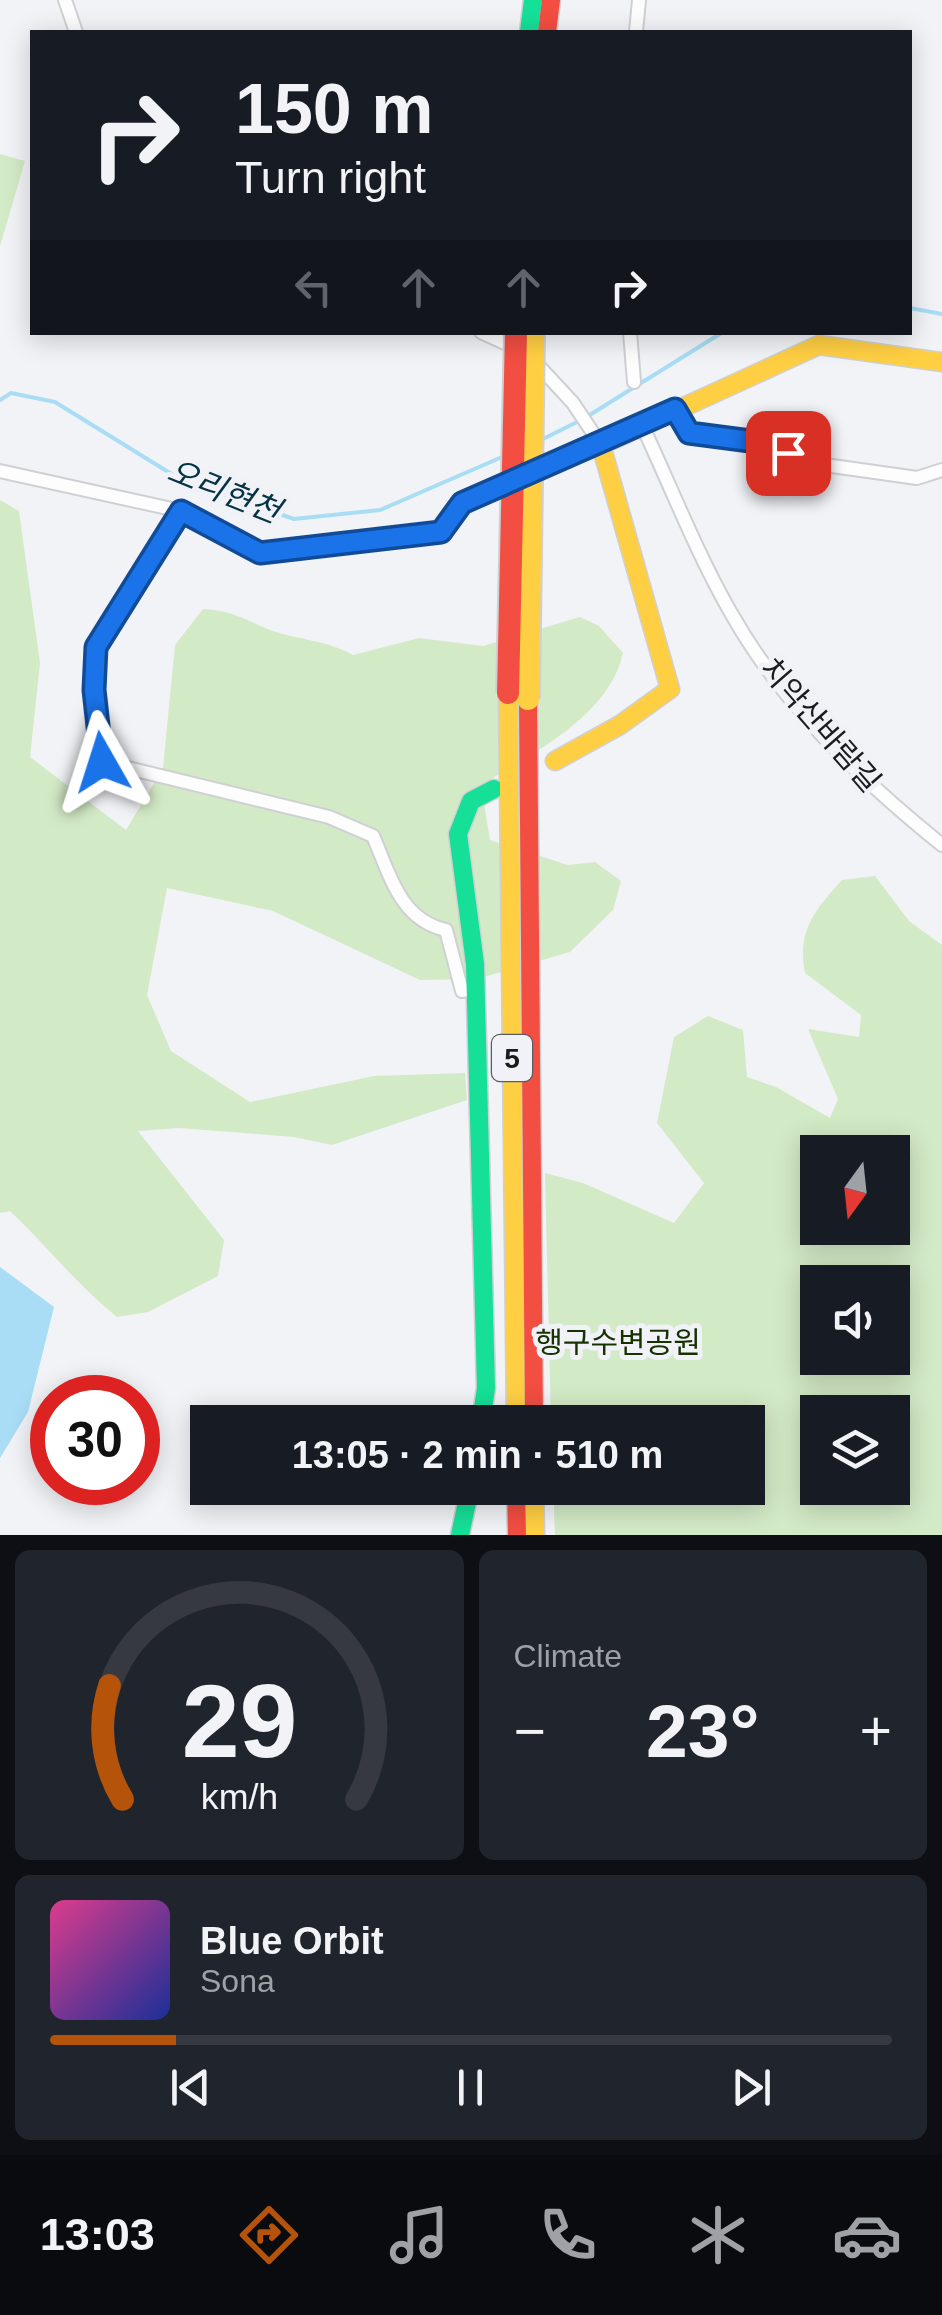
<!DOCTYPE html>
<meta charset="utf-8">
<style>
:root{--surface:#171b24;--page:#20242c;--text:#f1f3f6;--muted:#9ea1a6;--line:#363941;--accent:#b45309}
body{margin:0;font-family:Arial,"Noto Sans KR",sans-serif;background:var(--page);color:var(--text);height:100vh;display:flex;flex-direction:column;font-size:38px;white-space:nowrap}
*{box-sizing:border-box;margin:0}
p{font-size:32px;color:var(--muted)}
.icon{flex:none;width:55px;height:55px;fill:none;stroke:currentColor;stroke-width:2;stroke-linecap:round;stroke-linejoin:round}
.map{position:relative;height:1535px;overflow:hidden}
.side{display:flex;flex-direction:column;gap:15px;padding:15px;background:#0d0f14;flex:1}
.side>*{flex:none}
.top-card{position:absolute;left:30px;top:30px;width:882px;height:305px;border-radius:0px;box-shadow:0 5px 25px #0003;background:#171b24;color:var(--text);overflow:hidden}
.needle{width:65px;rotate:195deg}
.controls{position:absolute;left:800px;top:1135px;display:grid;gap:20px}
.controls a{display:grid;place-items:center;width:110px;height:110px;border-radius:0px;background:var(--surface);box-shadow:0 5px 25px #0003;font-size:50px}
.speed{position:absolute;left:30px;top:1375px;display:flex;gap:20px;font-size:50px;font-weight:700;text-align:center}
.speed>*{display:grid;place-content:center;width:130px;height:130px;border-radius:50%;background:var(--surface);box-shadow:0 5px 25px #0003;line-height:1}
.speed .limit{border:15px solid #d22;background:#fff;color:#111}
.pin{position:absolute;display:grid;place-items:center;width:85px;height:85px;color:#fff;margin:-42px;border-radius:20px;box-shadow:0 5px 15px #0006}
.me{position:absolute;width:110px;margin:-55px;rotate:354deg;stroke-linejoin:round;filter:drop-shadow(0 0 8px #0008)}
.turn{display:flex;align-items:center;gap:35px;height:210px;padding:0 40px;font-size:45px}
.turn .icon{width:130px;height:130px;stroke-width:2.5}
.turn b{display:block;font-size:70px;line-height:85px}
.lanes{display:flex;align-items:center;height:95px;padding:0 40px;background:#0003;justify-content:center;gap:50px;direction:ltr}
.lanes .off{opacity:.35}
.big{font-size:75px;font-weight:800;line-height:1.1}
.side .tile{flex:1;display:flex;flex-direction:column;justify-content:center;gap:15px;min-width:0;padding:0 35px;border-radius:15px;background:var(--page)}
.side .dial{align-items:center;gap:0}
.dial svg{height:260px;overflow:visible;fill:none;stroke:var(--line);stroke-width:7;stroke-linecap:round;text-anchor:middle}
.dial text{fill:var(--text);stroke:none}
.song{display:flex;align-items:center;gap:30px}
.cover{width:120px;height:120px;border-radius:15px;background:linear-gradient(135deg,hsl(330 70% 55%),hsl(230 70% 35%))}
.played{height:10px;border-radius:5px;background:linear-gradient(90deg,var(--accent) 15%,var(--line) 15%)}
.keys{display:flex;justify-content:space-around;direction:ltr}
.heat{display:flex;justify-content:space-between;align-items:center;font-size:55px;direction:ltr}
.side .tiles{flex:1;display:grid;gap:15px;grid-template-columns:1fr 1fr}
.tile:last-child{grid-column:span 2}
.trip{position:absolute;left:190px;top:1405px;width:575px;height:100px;border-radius:0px;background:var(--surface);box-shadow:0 5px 25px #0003;font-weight:800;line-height:100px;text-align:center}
.tab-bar{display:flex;height:160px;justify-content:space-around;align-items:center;background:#090b0e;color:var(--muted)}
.tab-bar .icon{width:70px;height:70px}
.tab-bar .active{color:var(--accent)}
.tab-bar b{font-size:45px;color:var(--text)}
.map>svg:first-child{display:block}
.green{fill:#d3eac6;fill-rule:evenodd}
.water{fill:#a8ddf5}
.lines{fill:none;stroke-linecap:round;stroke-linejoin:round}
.stream{stroke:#a8ddf5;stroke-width:4}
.street-casing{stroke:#cfd0d3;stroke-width:16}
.fast-casing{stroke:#cfd0d3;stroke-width:21}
.slow-casing{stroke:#cfd0d3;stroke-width:21}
.jam-casing{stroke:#cfd0d3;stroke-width:21}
.street{stroke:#fdfdfe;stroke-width:12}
.fast{stroke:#16e098;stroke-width:18}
.slow{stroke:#ffcf43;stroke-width:18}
.jam{stroke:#f24e42;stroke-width:18}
.slow-bridge-casing{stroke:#cfd0d3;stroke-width:26;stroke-linecap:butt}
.jam-bridge-casing{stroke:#cfd0d3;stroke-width:26;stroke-linecap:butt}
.slow-bridge{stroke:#ffcf43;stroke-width:22}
.jam-bridge{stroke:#f24e42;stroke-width:22}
.route-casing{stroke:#114b97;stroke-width:25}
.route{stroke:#1a73e8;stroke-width:18}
.labels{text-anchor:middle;stroke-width:10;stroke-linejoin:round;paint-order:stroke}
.shield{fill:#f1f2f8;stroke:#5a5c5f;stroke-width:2.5}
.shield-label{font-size:28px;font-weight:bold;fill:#1a1b1d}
.street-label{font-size:30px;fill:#1a1b1d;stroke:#f1f2f8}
.park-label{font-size:30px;fill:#173100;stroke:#f1f2f8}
.water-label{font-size:32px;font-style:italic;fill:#043344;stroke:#f1f2f8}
</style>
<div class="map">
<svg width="942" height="1535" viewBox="0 0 942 1535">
<rect width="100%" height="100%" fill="#f2f3f7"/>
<path class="green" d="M0,154L25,161L0,246Z
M0,500L19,511L40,663L30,757L126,830L163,768L175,645L203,609C234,611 243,619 270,630C298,640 327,640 353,655L419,638L483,646L580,617L599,626L623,653C609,717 532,753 481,785L490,840L568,865L595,862L621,881L613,910L570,952L477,979L420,980L273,911L167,888L147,995L171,1051L250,1102L374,1076L465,1073L467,1100L332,1145L294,1137L179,1128L138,1131L224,1240L218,1276L148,1312L117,1317C77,1285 47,1246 10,1211L0,1213Z
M875,876L909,921L942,945V1535H555L553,1488H748V1422H551L545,1173L583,1183L674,1223L704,1183L657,1123L674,1037L708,1016L743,1030L747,1077L776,1087L830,1118L838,1099L808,1029L859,1037L861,1015L805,973C797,931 814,911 842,880ZM892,1152V1228H818V1152ZM892,1282V1358H818V1282ZM818,1412H892V1488H818Z"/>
<path class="water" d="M0,1267L54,1307L28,1412L0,1458Z"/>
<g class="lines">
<path class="stream" d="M910,308L942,314
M0,400L11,393L55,402L178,478L294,519L380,510L502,457
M588,416L723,332
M539,441L579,421"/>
<g class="street-casing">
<path id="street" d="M65,0L76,32
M636,32L639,0
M481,332L518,349
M630,332L634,382
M675,409L689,433L758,442L818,464L917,478L942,470
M642,425C671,487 697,554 731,613C783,705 860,779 942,845
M0,471L181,511L260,553L441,532L462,503L601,445L573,403L534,361
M181,511L96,647L94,690L103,762L329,817L373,836C390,875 400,920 446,930L462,991L476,989"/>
</g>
<g class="fast-casing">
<path id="fast" d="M529,32L533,0
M481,1422L486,1388L475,964L458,834L471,801L494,789
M460,1535L470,1488"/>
</g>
<g class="slow-casing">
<path id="slow" d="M508,693L516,1422
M555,761L620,725L670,689L601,445L819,345L942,362
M534,1488L535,1535"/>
</g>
<g class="jam-casing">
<path id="jam" d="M547,32L551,0
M528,699L534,1422
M516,1488L517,1535"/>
</g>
<use href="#street" class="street"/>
<use href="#fast" class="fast"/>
<use href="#slow" class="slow"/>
<use href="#jam" class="jam"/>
<g class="slow-bridge-casing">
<path id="slow-bridge" d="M528,699L533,332"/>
</g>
<g class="jam-bridge-casing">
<path id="jam-bridge" d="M508,693L516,332"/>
</g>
<use href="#slow-bridge" class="slow-bridge"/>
<use href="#jam-bridge" class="jam-bridge"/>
</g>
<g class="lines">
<g class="route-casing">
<path id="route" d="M102,762L94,690L96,647L181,511L260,553L441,532L462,503L675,409L689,433L758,442L788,453"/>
</g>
<use href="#route" class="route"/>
</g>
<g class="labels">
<rect class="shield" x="492" y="1035" width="40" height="46" rx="8"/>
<g class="shield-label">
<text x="512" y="1068">5</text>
</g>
<g class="street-label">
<text transform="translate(820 725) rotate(49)" y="10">치악산바람길</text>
</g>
<g class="park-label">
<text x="618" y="1353">행구수변공원</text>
</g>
<g class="water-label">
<text transform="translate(224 491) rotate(22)" y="11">오리현천</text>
</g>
</g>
</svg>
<div class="controls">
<a><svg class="needle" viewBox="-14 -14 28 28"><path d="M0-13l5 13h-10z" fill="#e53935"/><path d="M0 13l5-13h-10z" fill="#9ea1a6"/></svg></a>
<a><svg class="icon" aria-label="sound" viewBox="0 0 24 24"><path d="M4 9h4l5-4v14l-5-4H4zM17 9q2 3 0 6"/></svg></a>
<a><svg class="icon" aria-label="layers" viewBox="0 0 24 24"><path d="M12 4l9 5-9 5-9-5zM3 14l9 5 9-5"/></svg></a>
</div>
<div class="speed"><div class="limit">30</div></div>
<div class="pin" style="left:788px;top:453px;background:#d93025"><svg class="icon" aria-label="arrive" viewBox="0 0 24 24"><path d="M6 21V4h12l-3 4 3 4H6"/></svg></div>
<svg class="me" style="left:102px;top:762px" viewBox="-20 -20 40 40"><path d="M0-17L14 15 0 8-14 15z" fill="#1a73e8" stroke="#fff" stroke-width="4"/></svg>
<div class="trip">13:05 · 2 min · 510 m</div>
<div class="top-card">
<div class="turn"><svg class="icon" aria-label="right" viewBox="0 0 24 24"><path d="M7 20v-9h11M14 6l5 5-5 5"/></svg><div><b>150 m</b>Turn right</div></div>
<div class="lanes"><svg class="icon off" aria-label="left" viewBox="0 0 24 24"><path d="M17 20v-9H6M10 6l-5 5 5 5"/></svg><svg class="icon off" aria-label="ahead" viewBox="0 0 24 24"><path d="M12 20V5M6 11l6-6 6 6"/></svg><svg class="icon off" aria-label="ahead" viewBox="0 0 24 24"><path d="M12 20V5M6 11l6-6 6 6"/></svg><svg class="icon" aria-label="right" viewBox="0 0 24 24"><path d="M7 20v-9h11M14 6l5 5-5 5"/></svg></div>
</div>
</div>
<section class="side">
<div class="tiles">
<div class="tile dial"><svg viewBox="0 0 100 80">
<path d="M14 69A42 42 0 1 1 86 69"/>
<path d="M14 69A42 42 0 0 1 10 34" stroke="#b45309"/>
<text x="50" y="56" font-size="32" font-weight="700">29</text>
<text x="50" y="72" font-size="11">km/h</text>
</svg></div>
<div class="tile"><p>Climate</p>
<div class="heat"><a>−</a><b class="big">23°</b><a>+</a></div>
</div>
<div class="tile">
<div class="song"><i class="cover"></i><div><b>Blue Orbit</b><p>Sona</p></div></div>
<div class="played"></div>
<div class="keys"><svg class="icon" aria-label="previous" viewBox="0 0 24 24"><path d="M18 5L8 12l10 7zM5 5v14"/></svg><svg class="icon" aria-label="pause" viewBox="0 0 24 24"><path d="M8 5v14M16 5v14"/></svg><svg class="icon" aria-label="next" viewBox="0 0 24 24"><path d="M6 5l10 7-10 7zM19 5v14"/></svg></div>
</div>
</div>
</section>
<nav class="tab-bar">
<b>13:03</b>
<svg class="icon active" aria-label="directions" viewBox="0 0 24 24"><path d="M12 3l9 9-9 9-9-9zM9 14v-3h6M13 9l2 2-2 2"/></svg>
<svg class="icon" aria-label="music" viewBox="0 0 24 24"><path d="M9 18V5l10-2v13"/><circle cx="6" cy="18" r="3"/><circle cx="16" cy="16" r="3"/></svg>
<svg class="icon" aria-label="phone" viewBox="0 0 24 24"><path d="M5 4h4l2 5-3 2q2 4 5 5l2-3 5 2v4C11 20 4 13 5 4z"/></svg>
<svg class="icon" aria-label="climate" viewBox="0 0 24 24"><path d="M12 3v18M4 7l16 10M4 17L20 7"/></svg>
<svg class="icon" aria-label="car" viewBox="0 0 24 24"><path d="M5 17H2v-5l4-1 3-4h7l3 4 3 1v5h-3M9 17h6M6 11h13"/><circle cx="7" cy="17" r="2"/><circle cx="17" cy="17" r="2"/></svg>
</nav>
